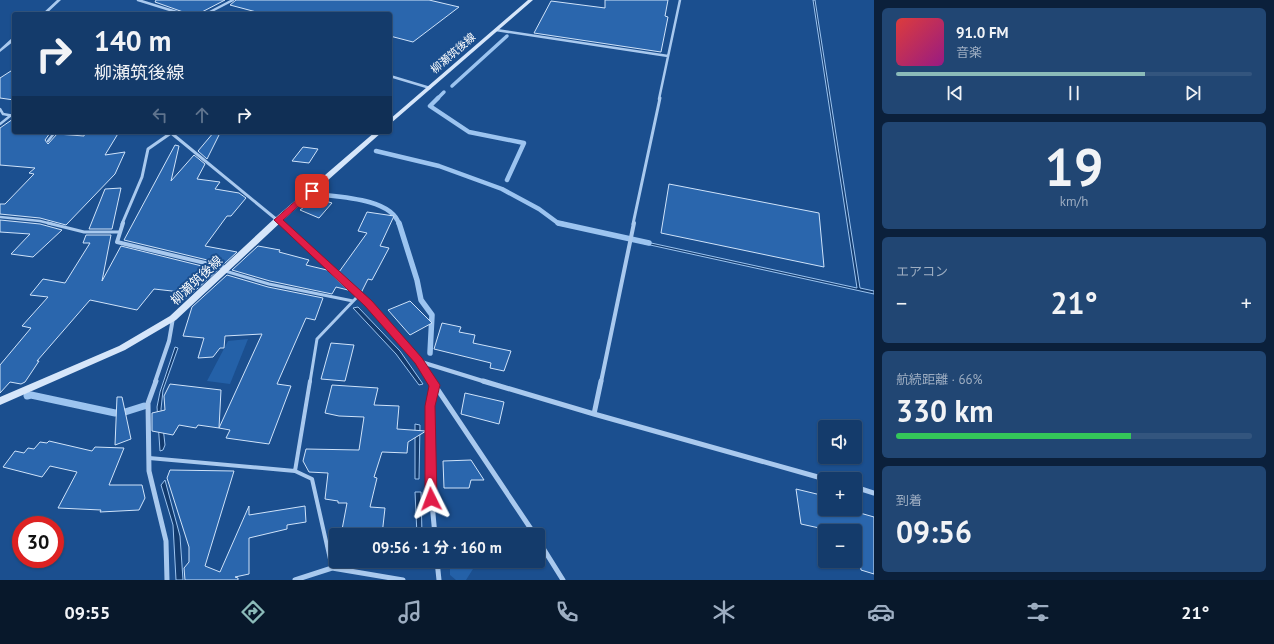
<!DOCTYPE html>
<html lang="ja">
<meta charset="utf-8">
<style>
:root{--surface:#143b6b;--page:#214673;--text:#f1f3f6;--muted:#9dadc1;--line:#33557e;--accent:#8bbbb9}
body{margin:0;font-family:"PT Sans","Noto Sans JP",sans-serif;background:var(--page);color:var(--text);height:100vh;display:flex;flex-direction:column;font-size:15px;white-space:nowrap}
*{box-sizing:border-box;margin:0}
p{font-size:13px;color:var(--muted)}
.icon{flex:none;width:22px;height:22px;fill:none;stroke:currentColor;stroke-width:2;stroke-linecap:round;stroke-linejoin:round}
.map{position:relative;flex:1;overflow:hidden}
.panel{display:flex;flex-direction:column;gap:8px;padding:8px;background:#0b203b;width:400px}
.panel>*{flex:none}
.banner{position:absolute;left:12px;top:12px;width:380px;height:122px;border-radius:4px;box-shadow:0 1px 3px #0004,0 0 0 1px var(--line);background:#143b6b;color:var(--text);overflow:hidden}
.tools{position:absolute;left:818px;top:420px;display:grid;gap:8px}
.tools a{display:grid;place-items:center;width:44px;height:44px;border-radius:4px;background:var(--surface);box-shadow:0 1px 3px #0004,0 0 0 1px var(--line);font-size:20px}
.speed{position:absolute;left:12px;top:516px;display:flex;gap:8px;font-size:20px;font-weight:700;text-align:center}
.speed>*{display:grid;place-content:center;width:52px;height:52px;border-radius:50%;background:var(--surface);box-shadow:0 1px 3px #0004,0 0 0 1px var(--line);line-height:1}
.speed .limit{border:6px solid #d22;background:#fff;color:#111}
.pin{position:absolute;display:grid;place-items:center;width:34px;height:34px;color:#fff;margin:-17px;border-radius:8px;box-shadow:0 2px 6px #0006}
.me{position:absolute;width:44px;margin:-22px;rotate:357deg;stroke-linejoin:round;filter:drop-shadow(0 0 3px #0008)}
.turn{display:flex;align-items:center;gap:14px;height:84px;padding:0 16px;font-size:18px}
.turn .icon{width:52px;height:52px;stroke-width:2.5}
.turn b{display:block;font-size:28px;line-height:34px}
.lanes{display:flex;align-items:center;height:38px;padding:0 16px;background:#0003;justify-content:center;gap:20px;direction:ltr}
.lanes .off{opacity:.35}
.big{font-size:30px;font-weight:700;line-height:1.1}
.panel .tile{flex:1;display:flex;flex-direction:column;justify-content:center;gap:6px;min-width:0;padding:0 14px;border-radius:6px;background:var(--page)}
.panel .dial{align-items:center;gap:0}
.dial b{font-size:52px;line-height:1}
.song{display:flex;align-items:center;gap:12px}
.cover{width:48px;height:48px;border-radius:6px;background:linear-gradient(135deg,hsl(0 70% 55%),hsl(310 70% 35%))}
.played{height:4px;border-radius:2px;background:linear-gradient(90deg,var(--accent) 70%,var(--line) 70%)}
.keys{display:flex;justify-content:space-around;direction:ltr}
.heat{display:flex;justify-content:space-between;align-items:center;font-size:22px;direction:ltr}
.charge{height:6px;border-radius:3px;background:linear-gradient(90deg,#34c759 66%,var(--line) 0)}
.trip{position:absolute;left:329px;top:528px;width:216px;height:40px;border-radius:4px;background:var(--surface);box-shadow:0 1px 3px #0004,0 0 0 1px var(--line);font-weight:700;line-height:40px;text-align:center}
.tab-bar{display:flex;height:64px;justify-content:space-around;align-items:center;background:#08182b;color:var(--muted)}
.tab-bar .icon{width:28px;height:28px}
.tab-bar .current{color:var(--accent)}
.tab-bar b{font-size:18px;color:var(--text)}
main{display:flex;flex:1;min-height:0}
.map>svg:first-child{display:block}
.green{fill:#2461a8}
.water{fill:#123a6d;stroke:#9cc4f0}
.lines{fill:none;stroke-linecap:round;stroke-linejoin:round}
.stream-far3{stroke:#9cc4f0;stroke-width:3.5}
.stream-far2{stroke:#9cc4f0;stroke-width:4.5}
.stream-far1{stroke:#9cc4f0;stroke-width:5.5}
.stream{stroke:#9cc4f0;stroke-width:7}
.building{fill:#2a66ad;stroke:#cfe3fa}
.service-far2{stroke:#a9c9ee;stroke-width:2.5}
.service-far1{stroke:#a9c9ee;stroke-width:3}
.service{stroke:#a9c9ee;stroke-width:4}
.minor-far3{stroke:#a9c9ee;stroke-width:2.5}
.minor-far2{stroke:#a9c9ee;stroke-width:3}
.minor-far1{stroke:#a9c9ee;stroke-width:4}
.minor{stroke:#a9c9ee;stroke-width:5}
.tertiary{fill:#a9c9ee;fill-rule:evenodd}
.secondary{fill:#d6e6fa;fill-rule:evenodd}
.route{fill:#e11d48;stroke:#92132f}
.labels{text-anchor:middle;stroke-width:4;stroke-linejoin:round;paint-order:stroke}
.far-street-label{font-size:11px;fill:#fff;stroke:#1b4f8f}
.street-label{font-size:13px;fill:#fff;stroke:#1b4f8f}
</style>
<main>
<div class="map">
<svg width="874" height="580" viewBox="0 0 874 580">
<rect width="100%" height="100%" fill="#1b4f8f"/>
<path class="green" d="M248,339L230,384L207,381L228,341Z
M450,561H478L466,580H456L450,575Z"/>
<path class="water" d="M813,0H815L860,288L874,291V294L641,243L642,241L857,288Z
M358,307L400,351L423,384L419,385L396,354L353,308Z
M175,347L178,348L163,390L161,409L165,445L163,450L160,451L157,407L160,392Z
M415,424L420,425L419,479H415Z
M165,480L180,536L183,580H176L173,525L161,485Z
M415,492H421L422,535H417Z"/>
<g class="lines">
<path class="stream-far3" d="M452,86L507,36
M437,99L444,92"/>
<path class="stream-far2" d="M438,98L430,106L469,132L524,143L507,180
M376,151L439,166L502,189L539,209L558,223L563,224
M315,194C338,197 391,198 399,224"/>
<path class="stream-far1" d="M399,223L417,280L421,300L432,315L430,353
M558,223L649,243"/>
<path class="stream" d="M27,396L31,395L115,413L125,412L144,406"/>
</g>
<path class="building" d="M156,0H225L198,14L186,13L155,2Z
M236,0H429L459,7L413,42L390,36V14H264L230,5Z
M605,0H668L665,16L668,17L661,52L534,33L551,1L605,8Z
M14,69V100L0,98V78Z
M13,119L14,132L50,133L45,140L48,144L57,134L84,136L85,132H119L105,155L125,152L115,174L66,225L40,218L0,214V204H5L34,174L29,173L35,168L0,165V128Z
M214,132L220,133L207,159L198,151Z
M175,145L179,146L171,181L194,155L205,164L197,179L220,182L215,189L239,193L246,198L231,216H227L205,246L237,252L224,264L124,240Z
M303,147L318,149L309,163L292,161Z
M669,184L819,213L824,267L661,233Z
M121,188L112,229H89L105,189Z
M316,198L332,203L319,218L300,210Z
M367,212L394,216L380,246L389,248L372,280L368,279L361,293L339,272L367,233L358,231Z
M0,220L40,224L62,230L33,257L11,254L30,234L0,232Z
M86,235H111L102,281L121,246L218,270L187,298L178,297L181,292L154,289L137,310L90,300L37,361H39L25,382L21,384L10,382L0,393V365L31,328L22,326L48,297L30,295L43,279L65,283L90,243H83Z
M258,246L280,250L279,252L309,260L306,265L327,270L348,290L336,287L332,294L270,281L232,270Z
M227,275L268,287L323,298L315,320L306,318L277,384L291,386L269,444L226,438L230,430L219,428L262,334L225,336L224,348H220L213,357L198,358L204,338L183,336L192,307Z
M410,301L432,323L410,335L388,310Z
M442,323L461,327L459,332L475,335L473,343L511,351L504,371L490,368L491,363L434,349Z
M331,343L354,345L345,381L321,379Z
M170,384L221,390L219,428L198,425L196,428L179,425L173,435L152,431V413L165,410L164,396Z
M332,385L378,388L374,405L399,406L397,429L426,431L408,442L407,453L382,452L374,477L377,478L370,507L385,508L382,535H341L347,503H338V501L325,499L328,473L309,472L303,461L306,449L359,450L364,417L339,416L325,413Z
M465,393L504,402L499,424L461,414Z
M117,397H122L131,439L115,445Z
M49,441L92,451L95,447L124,448L109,485H142L145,498L139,510L100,512L101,510L58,508L77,472L50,466L42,477L3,467L15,451L24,453L28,448L34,449L40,442L47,443Z
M471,460L484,480H471L469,488H444L443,461Z
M170,470L234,471L205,566L220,572L249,506V515L305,506L306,522L287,525V529L249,538V574L235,577L238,578V580H185L184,568L189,562V547L167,478Z
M796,489L825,496V509H846L874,517V574L861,570L855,531H833L801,524Z"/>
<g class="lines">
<path class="service-far2" d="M0,109L3,114L14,116
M0,124L10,116
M48,141L55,132
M0,217L40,221L52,224"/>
<path class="service-far1" d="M48,223L84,232H119
M225,271L269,284L353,301
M310,382L317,339L359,295"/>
<path class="service" d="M149,458L295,471L312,479L332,568
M295,471L310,381"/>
<path class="minor-far3" d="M138,0L183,14
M206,14L233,0
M496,30L668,56
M390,76L430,88
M659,99L680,0"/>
<path class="minor-far2" d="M170,132L282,224
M122,224L142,177L148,149L171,133
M633,224L660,98"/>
<path class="minor-far1" d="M123,223L117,242L226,268
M281,223C335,273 392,320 432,382
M418,361L486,382
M155,382L169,341L173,318
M601,382L634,223"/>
<path class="minor" d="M156,381L148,403L149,471L166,541L167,580
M432,381L535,535
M483,381L594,414L825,479
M434,385C426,435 430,485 435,535
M594,414L601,381
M855,487L874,493
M538,540L563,580
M437,561L439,580
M295,580L332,568L403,580"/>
<path class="tertiary" d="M57,0H61L46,14H42Z
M12,38H14V41L0,52V49Z"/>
<path class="secondary" d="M528,0H533L390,124V119Z
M375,132H382L281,222L176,320L125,350L0,405V397L119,346L170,316L275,218Z"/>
</g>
<path class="route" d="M312,188L314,189V192L283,220L372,301L422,358L440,385L435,406L437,499L436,503L431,504L427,503L425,499V406L429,386L415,363L365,306L274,220L309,189Z"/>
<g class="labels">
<g class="far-street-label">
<text transform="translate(453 53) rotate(-41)" y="4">柳瀬筑後線</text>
</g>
<g class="street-label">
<text transform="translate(196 280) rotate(-43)" y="5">柳瀬筑後線</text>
</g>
</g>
</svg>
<div class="tools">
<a><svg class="icon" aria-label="sound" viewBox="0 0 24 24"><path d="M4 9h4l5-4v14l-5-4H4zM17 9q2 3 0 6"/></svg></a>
<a>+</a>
<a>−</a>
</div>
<div class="speed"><div class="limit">30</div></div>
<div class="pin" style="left:312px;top:191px;background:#d93025"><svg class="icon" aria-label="arrive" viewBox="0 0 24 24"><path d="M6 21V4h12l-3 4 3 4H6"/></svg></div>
<svg class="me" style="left:431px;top:499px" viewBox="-20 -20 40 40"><path d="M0-17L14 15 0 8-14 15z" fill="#e11d48" stroke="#fff" stroke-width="4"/></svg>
<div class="trip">09:56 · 1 分 · 160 m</div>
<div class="banner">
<div class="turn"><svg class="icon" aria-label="right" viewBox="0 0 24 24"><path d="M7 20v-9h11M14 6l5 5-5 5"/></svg><div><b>140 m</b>柳瀬筑後線</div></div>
<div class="lanes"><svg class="icon off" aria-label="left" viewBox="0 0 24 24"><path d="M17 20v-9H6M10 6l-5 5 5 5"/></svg><svg class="icon off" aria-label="ahead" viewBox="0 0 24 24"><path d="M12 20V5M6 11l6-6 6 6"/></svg><svg class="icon" aria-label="right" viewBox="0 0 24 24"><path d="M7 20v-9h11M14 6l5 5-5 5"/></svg></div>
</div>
</div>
<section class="panel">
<div class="tile">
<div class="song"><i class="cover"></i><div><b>91.0 FM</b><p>音楽</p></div></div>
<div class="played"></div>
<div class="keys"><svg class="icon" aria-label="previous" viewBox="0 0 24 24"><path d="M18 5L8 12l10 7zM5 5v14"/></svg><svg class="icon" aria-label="pause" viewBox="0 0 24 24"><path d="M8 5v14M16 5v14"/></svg><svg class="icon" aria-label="next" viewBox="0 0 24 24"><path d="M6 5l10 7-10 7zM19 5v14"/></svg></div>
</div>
<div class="tile dial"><b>19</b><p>km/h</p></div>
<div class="tile"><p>エアコン</p>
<div class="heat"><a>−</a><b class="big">21°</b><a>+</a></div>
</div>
<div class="tile"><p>航続距離 · 66%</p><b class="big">330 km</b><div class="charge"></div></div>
<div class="tile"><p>到着</p><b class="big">09:56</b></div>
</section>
</main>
<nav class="tab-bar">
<b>09:55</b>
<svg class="icon current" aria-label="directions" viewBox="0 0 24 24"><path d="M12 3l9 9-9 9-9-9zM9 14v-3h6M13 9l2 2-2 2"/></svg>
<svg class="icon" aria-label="music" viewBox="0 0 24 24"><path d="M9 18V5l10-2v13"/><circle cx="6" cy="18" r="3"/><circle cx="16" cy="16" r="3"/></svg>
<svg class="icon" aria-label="phone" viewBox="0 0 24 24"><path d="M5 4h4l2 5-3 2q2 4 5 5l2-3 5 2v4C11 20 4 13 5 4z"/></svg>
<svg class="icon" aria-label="climate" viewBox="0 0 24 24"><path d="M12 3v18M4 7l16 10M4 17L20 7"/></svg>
<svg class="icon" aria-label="car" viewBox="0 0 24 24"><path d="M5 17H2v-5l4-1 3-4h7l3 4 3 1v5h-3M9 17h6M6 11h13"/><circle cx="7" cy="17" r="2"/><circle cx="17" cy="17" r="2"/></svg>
<svg class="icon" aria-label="filters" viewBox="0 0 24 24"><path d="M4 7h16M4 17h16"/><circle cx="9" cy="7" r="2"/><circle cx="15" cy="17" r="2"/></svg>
<b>21°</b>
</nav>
